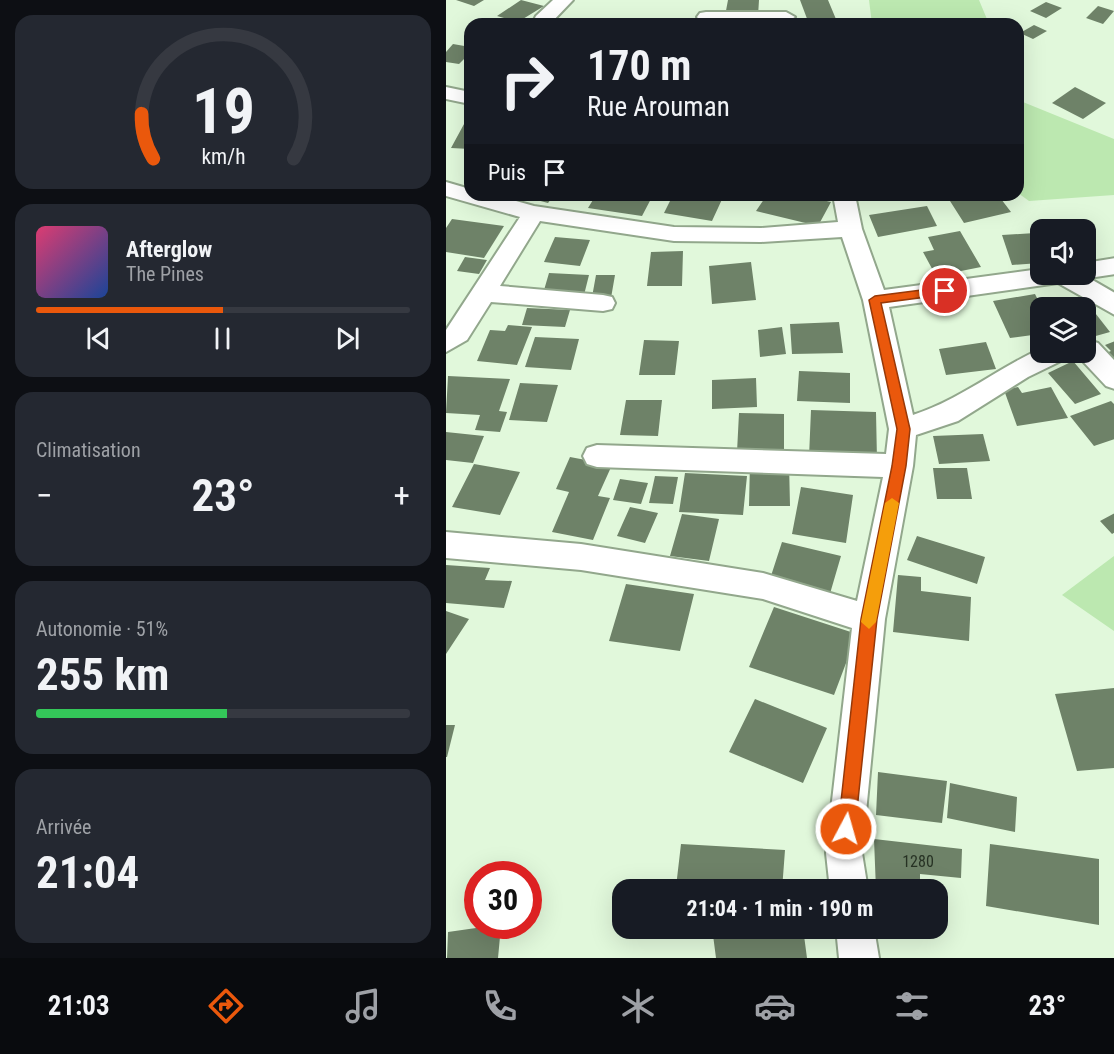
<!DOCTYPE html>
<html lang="fr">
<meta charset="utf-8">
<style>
:root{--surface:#171b24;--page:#242831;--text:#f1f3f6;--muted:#9ea1a6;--line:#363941;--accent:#ea580c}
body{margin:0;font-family:"Roboto Condensed",sans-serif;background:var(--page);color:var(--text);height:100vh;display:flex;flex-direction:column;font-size:22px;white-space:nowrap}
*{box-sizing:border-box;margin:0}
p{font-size:20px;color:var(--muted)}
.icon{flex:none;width:33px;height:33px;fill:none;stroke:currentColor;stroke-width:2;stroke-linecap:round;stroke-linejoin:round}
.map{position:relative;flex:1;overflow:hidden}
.panel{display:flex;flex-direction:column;gap:15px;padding:15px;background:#0d0f14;width:446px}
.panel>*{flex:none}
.hud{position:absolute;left:18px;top:18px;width:560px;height:183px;border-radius:18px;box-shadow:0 6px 24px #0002;background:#171b24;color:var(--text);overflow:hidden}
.controls{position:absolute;left:584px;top:219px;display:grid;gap:12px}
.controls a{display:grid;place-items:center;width:66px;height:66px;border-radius:12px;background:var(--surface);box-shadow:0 6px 24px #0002;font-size:30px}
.speed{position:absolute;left:18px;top:861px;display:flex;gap:12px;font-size:30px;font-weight:700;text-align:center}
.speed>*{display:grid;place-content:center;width:78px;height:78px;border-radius:50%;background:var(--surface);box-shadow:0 6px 24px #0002;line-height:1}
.speed .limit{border:9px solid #d22;background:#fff;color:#111}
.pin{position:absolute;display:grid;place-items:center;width:51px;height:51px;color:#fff;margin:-26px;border:3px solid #fff;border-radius:50%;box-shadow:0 2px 6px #0007}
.me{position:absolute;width:66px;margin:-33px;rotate:6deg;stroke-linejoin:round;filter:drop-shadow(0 0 4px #0008)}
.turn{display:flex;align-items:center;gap:21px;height:126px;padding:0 24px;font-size:27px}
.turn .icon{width:78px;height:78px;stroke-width:2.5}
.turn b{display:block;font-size:42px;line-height:51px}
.then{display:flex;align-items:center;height:57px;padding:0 24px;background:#0003;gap:12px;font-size:22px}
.big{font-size:45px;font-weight:700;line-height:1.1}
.panel .widget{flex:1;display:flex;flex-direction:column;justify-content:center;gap:9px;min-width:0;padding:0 21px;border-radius:18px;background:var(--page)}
.panel .dial{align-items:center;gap:0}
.dial svg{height:156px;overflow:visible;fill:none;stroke:var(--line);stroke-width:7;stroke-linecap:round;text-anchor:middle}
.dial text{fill:var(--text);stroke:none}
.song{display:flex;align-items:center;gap:18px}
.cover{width:72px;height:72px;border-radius:9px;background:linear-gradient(135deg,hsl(340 70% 55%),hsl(220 70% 35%))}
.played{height:6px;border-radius:3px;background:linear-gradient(90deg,var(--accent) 50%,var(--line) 50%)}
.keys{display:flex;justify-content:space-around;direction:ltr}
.heat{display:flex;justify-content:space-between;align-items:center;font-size:33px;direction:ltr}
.charge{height:9px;border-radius:4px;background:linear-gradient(90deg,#34c759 51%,var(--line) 0)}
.trip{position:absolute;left:166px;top:879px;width:336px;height:60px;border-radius:18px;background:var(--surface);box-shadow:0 6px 24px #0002;font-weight:700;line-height:60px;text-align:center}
.dock{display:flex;height:96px;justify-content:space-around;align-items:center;background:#090b0e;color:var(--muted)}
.dock .icon{width:42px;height:42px}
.dock .selected{color:var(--accent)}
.dock b{font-size:27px;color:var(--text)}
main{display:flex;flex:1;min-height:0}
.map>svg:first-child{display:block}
.green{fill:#bce8b0}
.building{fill:#6e8268}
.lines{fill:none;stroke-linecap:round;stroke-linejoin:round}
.minor-casing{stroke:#92a78c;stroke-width:4}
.minor{fill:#fff;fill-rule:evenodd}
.route{fill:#ea580c;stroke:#983908;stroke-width:1.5}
.slow{fill:#f59e0b}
.labels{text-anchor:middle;stroke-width:4.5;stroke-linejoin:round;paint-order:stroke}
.near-number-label{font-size:16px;fill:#273224}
</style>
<main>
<section class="panel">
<div class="widget dial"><svg viewBox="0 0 100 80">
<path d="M14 69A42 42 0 1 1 86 69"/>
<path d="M14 69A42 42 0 0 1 8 46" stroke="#ea580c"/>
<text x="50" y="56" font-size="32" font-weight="700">19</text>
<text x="50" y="72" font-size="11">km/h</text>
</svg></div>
<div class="widget">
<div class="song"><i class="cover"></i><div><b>Afterglow</b><p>The Pines</p></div></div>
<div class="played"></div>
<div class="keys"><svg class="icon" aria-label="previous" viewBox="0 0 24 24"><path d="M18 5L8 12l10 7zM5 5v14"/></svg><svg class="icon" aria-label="pause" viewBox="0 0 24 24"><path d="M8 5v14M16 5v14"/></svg><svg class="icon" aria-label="next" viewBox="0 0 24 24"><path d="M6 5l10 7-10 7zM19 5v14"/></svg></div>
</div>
<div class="widget"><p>Climatisation</p>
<div class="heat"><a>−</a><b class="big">23°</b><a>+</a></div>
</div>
<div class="widget"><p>Autonomie · 51%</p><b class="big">255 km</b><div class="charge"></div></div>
<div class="widget"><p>Arrivée</p><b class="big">21:04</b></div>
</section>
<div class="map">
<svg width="669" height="958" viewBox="0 0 669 958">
<rect width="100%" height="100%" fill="#e1f8db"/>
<path class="green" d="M423,0H533L543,24H426Z
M572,100L668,139V195L583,201L572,193Z
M668,556V631L616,595Z"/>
<path class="building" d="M10,0H38L28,6Z
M75,0L98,6L72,22L51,16Z
M282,0H313L312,16H279Z
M354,0H382L392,24H363Z
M600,2L616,8L600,18L584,11Z
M652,6L668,11L657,24L640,18Z
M588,25L601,31L587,39L574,33Z
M7,44L24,47L21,49L24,53L13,64L0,62V52Z
M629,87L660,103L637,119L606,103Z
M24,113V149L5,148Z
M72,195H108L102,203Z
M150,195H207L196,216L142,208Z
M227,195H278L266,221L218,213Z
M321,195H355L385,202L372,226L310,211Z
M530,195H552L565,212L518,223L504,201Z
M481,206L491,226L432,237L423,215Z
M6,219L58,226L38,258L0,252V228Z
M514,231L535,267L490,276L477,252L488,250L482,237Z
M589,233L594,246V263L566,265L556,235Z
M109,237L144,240L134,266L98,262Z
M237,251L236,286H201L205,252Z
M19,257L41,260L33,274L11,271Z
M305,262L310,300L266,304L263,266Z
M103,273L143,275L137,299L96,297Z
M150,275H169L165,298L146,297Z
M589,294L596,308L594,334L564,338L547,301Z
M639,300L664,332L639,339V308H613Z
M81,308L124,310L119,327L76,325Z
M393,322L397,353L346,354L344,324Z
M62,325L86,327L71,365L31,361L44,330L59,331Z
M336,327L340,354L314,357L312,330Z
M89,337L133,339L125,370L79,367Z
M198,340L233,341L229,375H193Z
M669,341V369L655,355L665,351L659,345Z
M540,342L550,369L500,375L493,349Z
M627,361L655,394L629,404L602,373Z
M353,371L404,373V403L351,401Z
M2,376L64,379L53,411L61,412L54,432L29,430L34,415L0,413Z
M310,378L311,407L266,409V380Z
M74,383L112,385L101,422L63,420Z
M572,387L576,393L605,387L622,418L571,426L558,390Z
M180,400H216L212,436L174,435Z
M665,401L669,405V439L648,446L624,416Z
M365,410L430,412L431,460L363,457Z
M293,413L338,414V453L291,452Z
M0,432L38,436L27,463L0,460Z
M537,434L544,461L493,464L487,436Z
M124,457L166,465L152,496L164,498L147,540L106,532L123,492L110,489Z
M304,462H343L344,506H303Z
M28,464L74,472L54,515L6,507Z
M487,468H521L526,499H491Z
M239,473L301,476L297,515L233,512Z
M209,476L232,477L227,504L203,503Z
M174,479L202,483L195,504L167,500Z
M355,487L407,495L400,543L346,534Z
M184,507L212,513L199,543L171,536Z
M669,513V532L666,534L654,521Z
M236,514L273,519L263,561L224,556Z
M471,536L539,557L531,584L461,560Z
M336,542L395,556L383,597L323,582Z
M0,565L44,568L39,580L66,581L58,608L0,603Z
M452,575L475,577V591L525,597L523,641L447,632Z
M180,584L248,594L234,651L163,641Z
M328,607L411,634L388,695L303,667Z
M0,611L23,619L0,654Z
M669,688V768L631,771L609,694Z
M309,699L381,728L357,783L283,752Z
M0,725H9L1,757H0Z
M432,772L501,781L496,823L430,815Z
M504,783L571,797L569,832L501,818Z
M428,839L516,849L515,878L474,874V890H430Z
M235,844L339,850L336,890L230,887Z
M544,844L653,859V925L540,906Z
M44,926H55L52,958H1L2,932Z
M277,928H357L361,958H270L267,935L278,933Z"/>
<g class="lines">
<g class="minor-casing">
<path id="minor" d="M107,0H127L104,24H86L90,16Z
M260,12H340L349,17L340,22L254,21L251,17L254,13Z
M0,87L24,92V104L0,99Z
M0,182L24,189V195H48L88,206L228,227L315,228L392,222L387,195H409L416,229L438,290L594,269V274H639V263L669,258V274L643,278L669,293V315L612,283L443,307L467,415C513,400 551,369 594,349V352H623L619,359L582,377L512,421L470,435L467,466L439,619L416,853L422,890H384L380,853L406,628L317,599L135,570L0,558V532L135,544L317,573L411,601L437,477L151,467L141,464L137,456L141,448L151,445L440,454L443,429L417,300L396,237L315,242L228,241L94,221L54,286L157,295L166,297L169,303L166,309L157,311L45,302L21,340L0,352V330L74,217L0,196Z
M639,339L652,343L669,361V389L660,386L630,354L629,352H639Z
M390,928H428L433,958H393Z"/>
</g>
<use href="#minor" class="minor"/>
</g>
<path class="route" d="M499,287L503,288V294L435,303L464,429L460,466L431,619L409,829L406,835L400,838L394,835L392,829L415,619L446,466L451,429L423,300L429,296Z"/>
<path class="slow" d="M446,498L453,503L430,622L423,629L415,622L439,503Z"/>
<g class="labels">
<g class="near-number-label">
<text x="472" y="867">1280</text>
</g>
</g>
</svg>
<div class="controls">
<a><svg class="icon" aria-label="sound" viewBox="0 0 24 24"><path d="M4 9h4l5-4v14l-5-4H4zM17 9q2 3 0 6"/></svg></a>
<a><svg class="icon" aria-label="layers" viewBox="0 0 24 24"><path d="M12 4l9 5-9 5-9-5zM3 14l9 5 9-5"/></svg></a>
</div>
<div class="speed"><div class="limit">30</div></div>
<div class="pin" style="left:499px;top:291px;background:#d93025"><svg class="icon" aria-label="arrive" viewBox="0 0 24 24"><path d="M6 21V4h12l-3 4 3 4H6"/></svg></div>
<svg class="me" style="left:400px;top:829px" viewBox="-20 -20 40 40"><circle r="17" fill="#ea580c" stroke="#fff" stroke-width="3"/><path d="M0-11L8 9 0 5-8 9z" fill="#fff"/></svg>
<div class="trip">21:04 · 1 min · 190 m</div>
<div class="hud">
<div class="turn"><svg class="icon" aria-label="right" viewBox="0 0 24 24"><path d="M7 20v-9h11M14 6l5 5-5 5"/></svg><div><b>170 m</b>Rue Arouman</div></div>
<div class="then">Puis<svg class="icon" aria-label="arrive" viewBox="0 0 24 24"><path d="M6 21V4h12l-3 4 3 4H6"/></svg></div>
</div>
</div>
</main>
<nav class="dock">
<b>21:03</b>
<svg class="icon selected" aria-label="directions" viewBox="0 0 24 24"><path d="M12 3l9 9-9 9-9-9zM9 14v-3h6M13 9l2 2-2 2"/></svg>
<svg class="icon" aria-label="music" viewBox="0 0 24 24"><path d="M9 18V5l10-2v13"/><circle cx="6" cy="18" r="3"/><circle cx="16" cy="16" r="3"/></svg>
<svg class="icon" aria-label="phone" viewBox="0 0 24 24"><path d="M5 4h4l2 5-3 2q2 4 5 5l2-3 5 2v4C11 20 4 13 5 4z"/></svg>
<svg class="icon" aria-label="climate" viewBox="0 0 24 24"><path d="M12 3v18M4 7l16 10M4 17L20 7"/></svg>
<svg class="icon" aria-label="car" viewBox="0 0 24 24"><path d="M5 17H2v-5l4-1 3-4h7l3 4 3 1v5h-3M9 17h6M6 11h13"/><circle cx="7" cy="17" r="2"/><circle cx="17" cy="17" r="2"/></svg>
<svg class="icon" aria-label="filters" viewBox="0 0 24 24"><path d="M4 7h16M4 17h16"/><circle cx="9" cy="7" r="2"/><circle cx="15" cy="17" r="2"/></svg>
<b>23°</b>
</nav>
